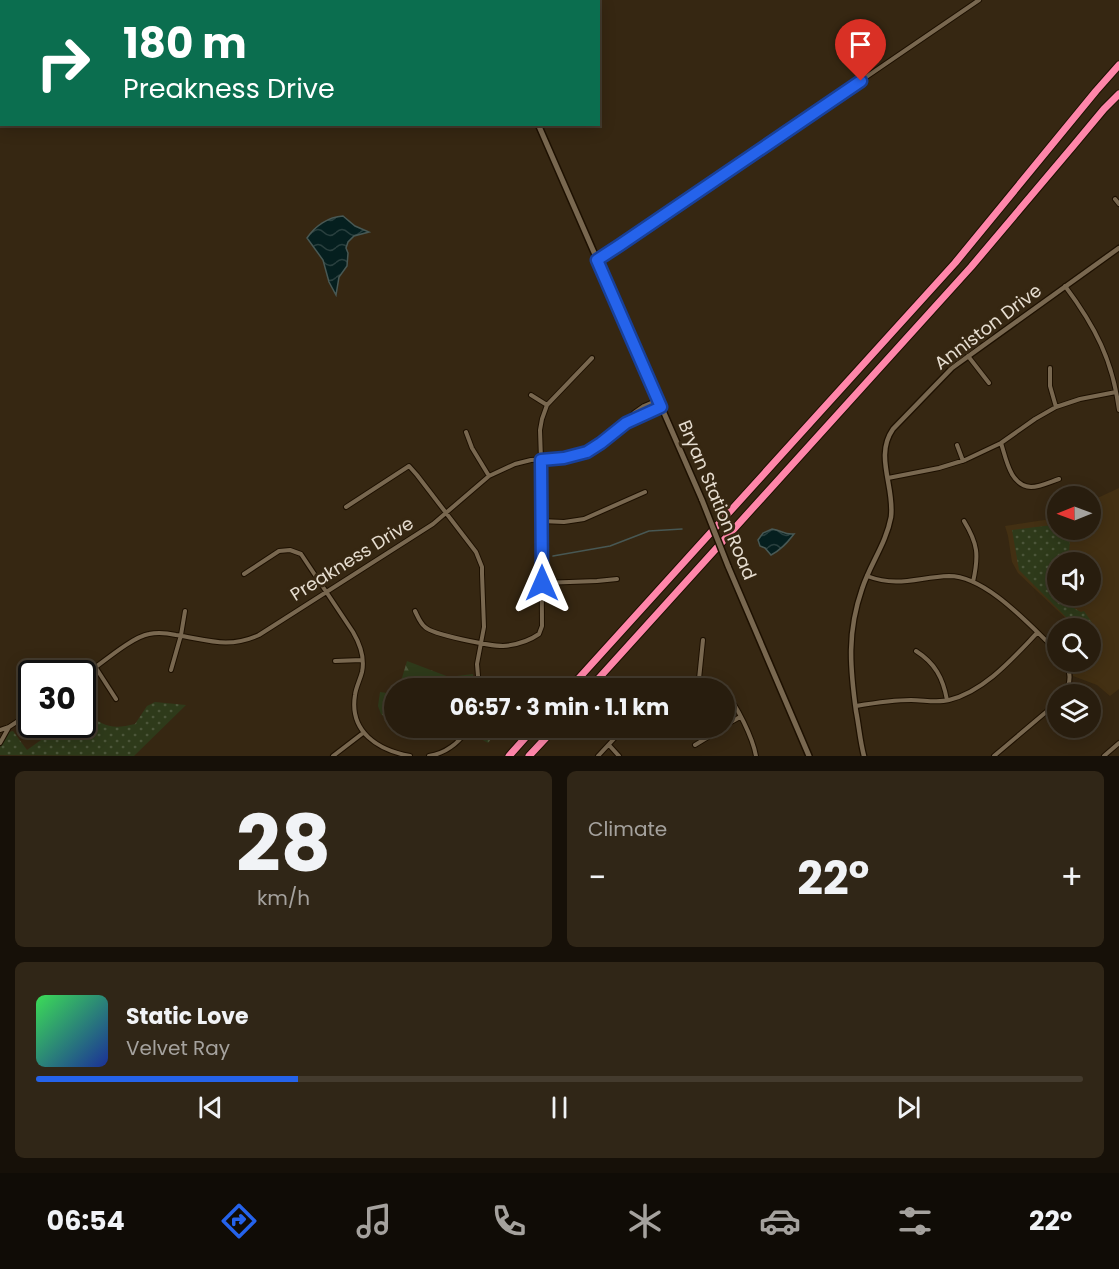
<!DOCTYPE html>
<meta charset="utf-8">
<style>
:root{--surface:#281d0e;--page:#302617;--text:#f1f3f6;--muted:#a5a29e;--line:#443b2e;--accent:#2563eb}
body{margin:0;font-family:Poppins,sans-serif;background:var(--page);color:var(--text);height:100vh;display:flex;flex-direction:column;font-size:22px;white-space:nowrap}
*{box-sizing:border-box;margin:0}
p{font-size:20px;color:var(--muted)}
.icon{flex:none;width:33px;height:33px;fill:none;stroke:currentColor;stroke-width:2;stroke-linecap:round;stroke-linejoin:round}
.map{position:relative;height:756px;overflow:hidden}
.drawer{display:flex;flex-direction:column;gap:15px;padding:15px;background:#161008;flex:1}
.drawer>*{flex:none}
.guide{position:absolute;left:0px;top:0px;width:600px;height:126px;box-shadow:0 3px 15px #0003,0 0 0 2px var(--line);background:#0b6e4f;color:#fff;overflow:hidden}
.needle{width:39px;rotate:269deg}
.controls{position:absolute;left:1047px;top:486px;display:grid;gap:12px}
.controls a{display:grid;place-items:center;width:54px;height:54px;border-radius:50%;background:var(--surface);box-shadow:0 3px 15px #0003,0 0 0 2px var(--line);font-size:30px}
.speed{position:absolute;left:18px;top:660px;display:flex;gap:12px;font-size:30px;font-weight:700;text-align:center}
.speed>*{display:grid;place-content:center;width:78px;height:78px;border-radius:50%;background:var(--surface);box-shadow:0 3px 15px #0003,0 0 0 2px var(--line);line-height:1}
.speed .limit{border:3px solid #111;border-radius:9px;background:#fff;color:#111}
.pin{position:absolute;display:grid;place-items:center;width:51px;height:51px;color:#fff;margin:-62px -26px;border-radius:50% 50% 50% 0;rotate:-45deg;box-shadow:0 0 6px #0007}
.pin .icon{rotate:45deg}
.me{position:absolute;width:66px;margin:-33px;rotate:0deg;stroke-linejoin:round;filter:drop-shadow(0 0 4px #0008)}
.turn{display:flex;align-items:center;gap:21px;height:126px;padding:0 24px;font-size:27px}
.turn .icon{width:78px;height:78px;stroke-width:2.5}
.turn b{display:block;font-size:42px;line-height:51px}
.big{font-size:45px;font-weight:700;line-height:1.1}
.drawer .card{flex:1;display:flex;flex-direction:column;justify-content:center;gap:9px;min-width:0;padding:0 21px;border-radius:9px;background:var(--page)}
.drawer .dial{align-items:center;gap:0}
.dial b{font-size:78px;line-height:1}
.song{display:flex;align-items:center;gap:18px}
.cover{width:72px;height:72px;border-radius:9px;background:linear-gradient(135deg,hsl(130 70% 55%),hsl(230 70% 35%))}
.played{height:6px;border-radius:3px;background:linear-gradient(90deg,var(--accent) 25%,var(--line) 25%)}
.keys{display:flex;justify-content:space-around;direction:ltr}
.heat{display:flex;justify-content:space-between;align-items:center;font-size:33px;direction:ltr}
.drawer .tiles{flex:1;display:grid;gap:15px;grid-template-columns:1fr 1fr}
.card:last-child{grid-column:span 2}
.trip{position:absolute;left:384px;top:678px;width:351px;height:60px;border-radius:30px;background:var(--surface);box-shadow:0 3px 15px #0003,0 0 0 2px var(--line);font-weight:700;line-height:60px;text-align:center}
.dock{display:flex;height:96px;justify-content:space-around;align-items:center;background:#100c06;color:var(--muted)}
.dock .icon{width:42px;height:42px}
.dock .active{color:var(--accent)}
.dock b{font-size:27px;color:var(--text)}
.map>svg:first-child{display:block}
.built{fill:#433013;fill-rule:evenodd}
.grass{fill:url(#grass-dots)}
.forest{fill:url(#forest-firs)}
.water{fill:url(#water-waves);stroke:#485854;stroke-width:1.5}
.lines{fill:none;stroke-linecap:round;stroke-linejoin:round}
.stream{stroke:#485854;stroke-width:1.5}
.minor-casing{stroke:#1d1000;stroke-width:6}
.tertiary-casing{stroke:#1d1000;stroke-width:7}
.secondary-casing{stroke:#1d1000;stroke-width:8}
.motorway-casing{stroke:#1d1000;stroke-width:9}
.minor{stroke:#796850;stroke-width:4}
.tertiary{stroke:#796850;stroke-width:4.5}
.secondary{stroke:#796850;stroke-width:5}
.motorway{stroke:#ff86aa;stroke-width:7}
.secondary-bridge-casing{stroke:#1d1000;stroke-width:8;stroke-linecap:butt}
.secondary-bridge{stroke:#796850;stroke-width:5}
.route-casing{stroke:#184099;stroke-width:15}
.route{stroke:#2563eb;stroke-width:10}
.labels{text-anchor:middle;stroke-width:6;stroke-linejoin:round;paint-order:stroke}
.street-label{font-size:18px;fill:#e6ddd0;stroke:#362712}
</style>
<div class="map">
<svg width="1119" height="756" viewBox="0 0 1119 756">
<defs>
<pattern id="grass-dots" width="8" height="8" patternUnits="userSpaceOnUse" patternTransform="scale(1.5)"><rect width="8" height="8" fill="#2e3a1a"/><path d="M2 2h.1M6 6h.1" fill="none" stroke="#4c563a" stroke-width="1.8" stroke-linecap="round"/></pattern>
<pattern id="forest-firs" width="22" height="20" patternUnits="userSpaceOnUse" patternTransform="scale(1.5)"><rect width="22" height="20" fill="#2e3a1a"/><path d="M5 1l3.5 6h-7zM16 11l3.5 6h-7z" fill="#4c563a"/></pattern>
<pattern id="water-waves" width="16" height="10" patternUnits="userSpaceOnUse" patternTransform="scale(1.5)"><rect width="16" height="10" fill="#051f1f"/><path d="M0 5q4-4 8 0t8 0" fill="none" stroke="#293f3e"/></pattern>
</defs>
<rect width="100%" height="100%" fill="#362712"/>
<path class="built" d="M1119,488V689L1110,696L1097,685L1073,676L1071,665L1075,662H1090L1091,649L1094,645L1091,642L1090,628H1076L1018,573L1012,562L1008,536L1005,526L1051,519L1057,516L1058,530H1090L1091,501ZM1058,562H1090V596H1058Z"/>
<path class="grass" d="M1057,522L1058,530H1071L1068,562H1058V596H1070L1072,607L1081,612L1084,611L1095,627L1091,630L1090,628H1077L1019,570L1012,530L1052,525Z
M155,702L186,705L134,756L0,755V747L9,732L13,731L27,750L62,725L82,724L83,711L88,712C102,728 115,729 135,724L147,706Z
M475,728H500L488,743L472,734Z"/>
<path class="forest" d="M407,661L449,677L473,674L474,688H399Z
M380,692L394,694V725L381,714L378,706Z"/>
<path class="water" d="M343,216L355,226L369,232L354,236L348,242L346,248L348,253L347,266L339,277L336,295L329,282L323,260L307,238C315,226 328,217 343,216Z
M772,529C782,530 783,535 794,534C787,543 781,550 771,555L765,548L760,546L758,540L763,533Z"/>
<g class="lines">
<path class="stream" d="M553,556L610,546L649,531L682,529"/>
<g class="minor-casing">
<path id="minor" d="M1115,199L1119,204
M597,260L620,245L979,0
M1065,286C1095,326 1113,361 1119,410
M968,356L989,383
M1050,368V386L1056,407
M531,395L547,405
M627,423L661,407
M466,432L472,448L489,476
M1001,443C1006,458 1010,486 1031,487C1040,487 1050,482 1059,479
M957,445L963,461
M888,478L939,468L965,460L1001,443L1035,419L1056,407L1080,399L1116,392
M346,507L409,466L417,475L476,552L482,567V574L484,627L477,664L479,688
M541,521L564,522L584,519L645,492
M964,521C978,544 979,555 973,582
M244,574L279,551L290,550L301,554L353,632C360,644 365,658 362,672C360,680 356,687 355,695C349,732 378,750 410,756
M867,576C899,588 918,577 949,576C987,576 1031,627 1058,652
M542,583L597,581L617,579
M415,611C418,617 420,623 425,627C433,635 491,646 503,646C515,645 529,641 539,634L542,626L541,460L540,430L542,419L547,405L592,358
M916,651C935,663 943,678 947,700
M335,661L362,660
M96,668L116,699
M171,670L181,635L185,611
M82,677C99,666 131,637 149,634C158,632 167,633 176,635C208,640 228,649 259,635L433,524L489,476L515,464L531,460L564,458L587,452L601,443L617,431L626,423L634,413L644,406L658,400
M699,679L703,640
M660,688C681,675 699,677 719,688
M724,692C737,704 753,739 756,756
M1064,694C1071,684 1071,673 1066,662
M856,706C874,703 893,700 911,700C924,700 937,703 949,700C985,691 1013,658 1037,633
M724,726L740,717
M0,730L9,727L32,712
M0,743L9,727
M609,745L619,756
M695,745L723,728
M333,756L363,733
M429,756C447,753 459,743 469,728
M598,756L624,728
M994,756L1058,702
M1104,756L1119,743"/>
</g>
<g class="tertiary-casing">
<path id="tertiary" d="M864,756C860,741 859,726 856,711C850,667 847,632 862,589C870,564 886,544 891,517C895,487 874,456 893,429L952,368L1119,248"/>
</g>
<g class="secondary-casing">
<path id="secondary" d="M480,0V2
M538,124L702,500
M728,566L809,756"/>
</g>
<g class="motorway-casing">
<path id="motorway" d="M570,688L955,263L1096,91L1119,65
M590,688L971,267L1074,145L1104,109L1119,94
M509,756L534,728
M529,756L555,728"/>
</g>
<use href="#minor" class="minor"/>
<use href="#tertiary" class="tertiary"/>
<use href="#secondary" class="secondary"/>
<use href="#motorway" class="motorway"/>
<g class="secondary-bridge-casing">
<path id="secondary-bridge" d="M702,500L728,566"/>
</g>
<use href="#secondary-bridge" class="secondary-bridge"/>
</g>
<g class="lines">
<g class="route-casing">
<path id="route" d="M542,583L541,460L564,458L587,452L601,443L626,423L661,407L597,260L620,245L861,81"/>
</g>
<use href="#route" class="route"/>
</g>
<g class="labels">
<g class="street-label">
<text transform="translate(988 327) rotate(-37)" y="6">Anniston Drive</text>
<text transform="translate(717 500) rotate(67)" y="6">Bryan Station Road</text>
<text transform="translate(352 559) rotate(-32)" y="6">Preakness Drive</text>
</g>
</g>
</svg>
<div class="controls">
<a><svg class="needle" viewBox="-14 -14 28 28"><path d="M0-13l5 13h-10z" fill="#e53935"/><path d="M0 13l5-13h-10z" fill="#a5a29e"/></svg></a>
<a><svg class="icon" aria-label="sound" viewBox="0 0 24 24"><path d="M4 9h4l5-4v14l-5-4H4zM17 9q2 3 0 6"/></svg></a>
<a><svg class="icon" aria-label="search" viewBox="0 0 24 24"><circle cx="10" cy="10" r="6"/><path d="M15 15l6 6"/></svg></a>
<a><svg class="icon" aria-label="layers" viewBox="0 0 24 24"><path d="M12 4l9 5-9 5-9-5zM3 14l9 5 9-5"/></svg></a>
</div>
<div class="speed"><div class="limit">30</div></div>
<div class="pin" style="left:861px;top:81px;background:#d93025"><svg class="icon" aria-label="arrive" viewBox="0 0 24 24"><path d="M6 21V4h12l-3 4 3 4H6"/></svg></div>
<svg class="me" style="left:542px;top:583px" viewBox="-20 -20 40 40"><path d="M0-17L14 15 0 8-14 15z" fill="#2563eb" stroke="#fff" stroke-width="4"/></svg>
<div class="trip">06:57 · 3 min · 1.1 km</div>
<div class="guide">
<div class="turn"><svg class="icon" aria-label="right" viewBox="0 0 24 24"><path d="M7 20v-9h11M14 6l5 5-5 5"/></svg><div><b>180 m</b>Preakness Drive</div></div>
</div>
</div>
<section class="drawer">
<div class="tiles">
<div class="card dial"><b>28</b><p>km/h</p></div>
<div class="card"><p>Climate</p>
<div class="heat"><a>−</a><b class="big">22°</b><a>+</a></div>
</div>
<div class="card">
<div class="song"><i class="cover"></i><div><b>Static Love</b><p>Velvet Ray</p></div></div>
<div class="played"></div>
<div class="keys"><svg class="icon" aria-label="previous" viewBox="0 0 24 24"><path d="M18 5L8 12l10 7zM5 5v14"/></svg><svg class="icon" aria-label="pause" viewBox="0 0 24 24"><path d="M8 5v14M16 5v14"/></svg><svg class="icon" aria-label="next" viewBox="0 0 24 24"><path d="M6 5l10 7-10 7zM19 5v14"/></svg></div>
</div>
</div>
</section>
<nav class="dock">
<b>06:54</b>
<svg class="icon active" aria-label="directions" viewBox="0 0 24 24"><path d="M12 3l9 9-9 9-9-9zM9 14v-3h6M13 9l2 2-2 2"/></svg>
<svg class="icon" aria-label="music" viewBox="0 0 24 24"><path d="M9 18V5l10-2v13"/><circle cx="6" cy="18" r="3"/><circle cx="16" cy="16" r="3"/></svg>
<svg class="icon" aria-label="phone" viewBox="0 0 24 24"><path d="M5 4h4l2 5-3 2q2 4 5 5l2-3 5 2v4C11 20 4 13 5 4z"/></svg>
<svg class="icon" aria-label="climate" viewBox="0 0 24 24"><path d="M12 3v18M4 7l16 10M4 17L20 7"/></svg>
<svg class="icon" aria-label="car" viewBox="0 0 24 24"><path d="M5 17H2v-5l4-1 3-4h7l3 4 3 1v5h-3M9 17h6M6 11h13"/><circle cx="7" cy="17" r="2"/><circle cx="17" cy="17" r="2"/></svg>
<svg class="icon" aria-label="filters" viewBox="0 0 24 24"><path d="M4 7h16M4 17h16"/><circle cx="9" cy="7" r="2"/><circle cx="15" cy="17" r="2"/></svg>
<b>22°</b>
</nav>
